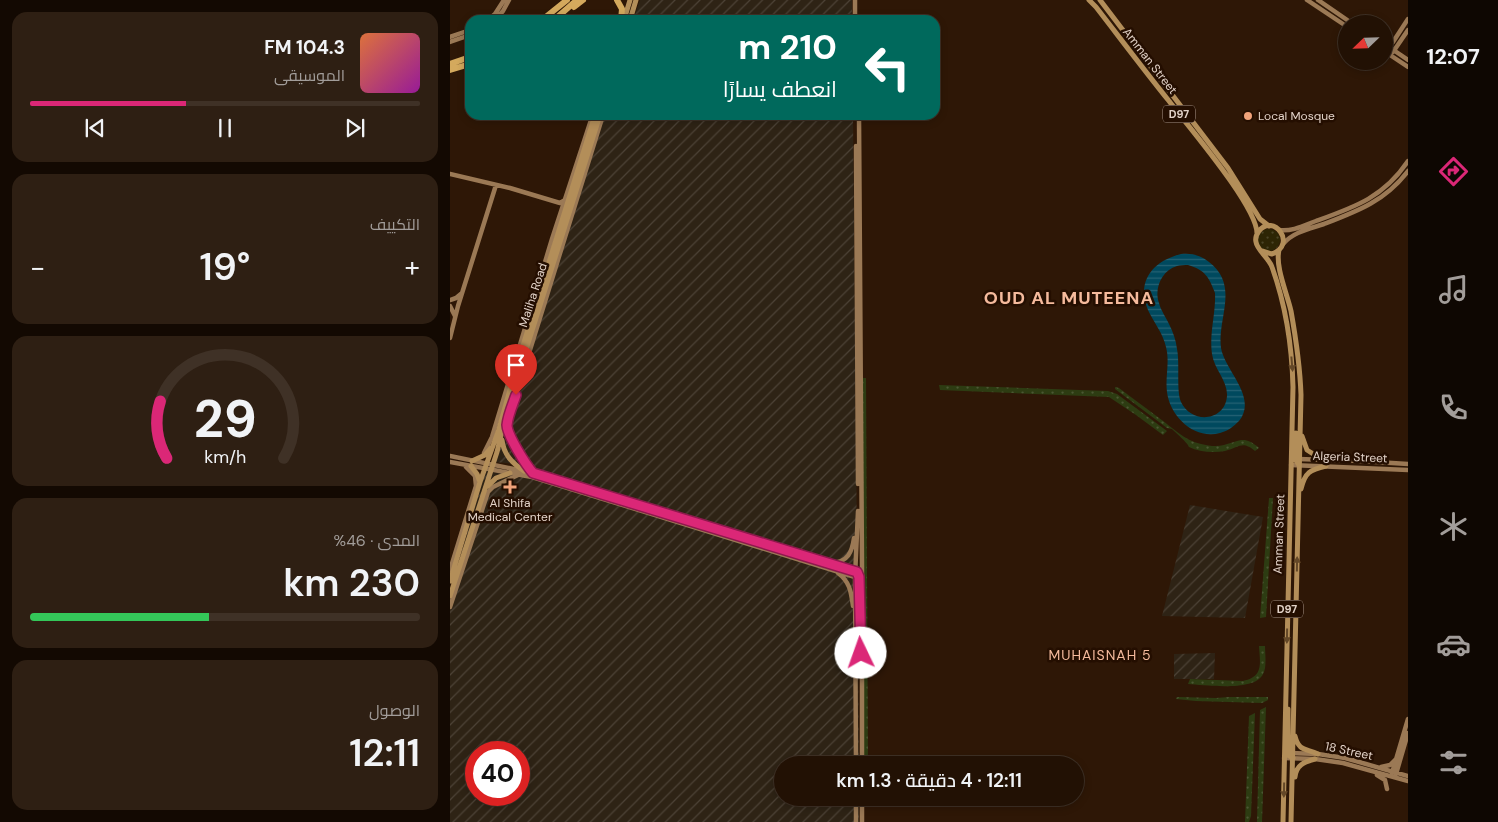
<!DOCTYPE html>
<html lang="ar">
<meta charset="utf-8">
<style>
:root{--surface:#221104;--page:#2e1f13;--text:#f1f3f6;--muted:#a29d9a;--line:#3f3126;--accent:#db2777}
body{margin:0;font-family:"DM Sans",Cairo,sans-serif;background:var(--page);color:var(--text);direction:rtl;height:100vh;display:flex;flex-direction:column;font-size:19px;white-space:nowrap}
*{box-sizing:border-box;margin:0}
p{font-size:16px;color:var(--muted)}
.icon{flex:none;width:28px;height:28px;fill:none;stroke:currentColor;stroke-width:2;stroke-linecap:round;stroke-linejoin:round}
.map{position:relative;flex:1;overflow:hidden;direction:ltr}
.details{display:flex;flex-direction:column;gap:12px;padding:12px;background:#130902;width:450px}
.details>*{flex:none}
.banner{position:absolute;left:15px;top:15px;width:475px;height:105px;border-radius:15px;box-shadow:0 2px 8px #0003,0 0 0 1px var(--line);direction:rtl;background:#00695c;color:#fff;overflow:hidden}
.needle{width:32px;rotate:247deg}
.tools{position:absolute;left:888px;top:15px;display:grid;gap:10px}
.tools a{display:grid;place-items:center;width:55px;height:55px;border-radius:50%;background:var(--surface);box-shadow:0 2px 8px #0003,0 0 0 1px var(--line);font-size:25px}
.speed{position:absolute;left:15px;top:741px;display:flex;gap:10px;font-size:25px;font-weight:700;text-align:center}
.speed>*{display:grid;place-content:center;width:65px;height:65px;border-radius:50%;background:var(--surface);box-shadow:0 2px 8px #0003,0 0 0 1px var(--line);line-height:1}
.speed .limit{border:8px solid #d22;background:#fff;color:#111}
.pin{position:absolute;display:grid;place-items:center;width:42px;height:42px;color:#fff;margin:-51px -21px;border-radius:50% 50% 50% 0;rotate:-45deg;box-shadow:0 0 5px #0007}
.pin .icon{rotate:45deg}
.me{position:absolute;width:55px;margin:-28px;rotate:357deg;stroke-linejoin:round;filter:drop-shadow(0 0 4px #0008)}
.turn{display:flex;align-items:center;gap:18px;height:105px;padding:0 20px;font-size:22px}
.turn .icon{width:65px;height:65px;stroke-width:2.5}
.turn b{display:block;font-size:35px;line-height:42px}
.big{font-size:38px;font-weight:600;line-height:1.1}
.details .card{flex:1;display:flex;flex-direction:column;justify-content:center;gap:8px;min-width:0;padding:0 18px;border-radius:15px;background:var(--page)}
.details .dial{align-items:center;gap:0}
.dial svg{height:130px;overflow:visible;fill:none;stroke:var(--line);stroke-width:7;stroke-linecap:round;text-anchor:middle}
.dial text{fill:var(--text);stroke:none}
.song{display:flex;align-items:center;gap:15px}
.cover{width:60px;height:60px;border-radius:8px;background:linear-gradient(135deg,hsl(20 70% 55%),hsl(300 70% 35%))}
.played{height:5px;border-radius:2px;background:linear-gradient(90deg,var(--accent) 40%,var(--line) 40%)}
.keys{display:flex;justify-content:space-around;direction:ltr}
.heat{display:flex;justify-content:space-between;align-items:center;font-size:28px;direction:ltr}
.charge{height:8px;border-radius:4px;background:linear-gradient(90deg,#34c759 46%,var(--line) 0)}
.trip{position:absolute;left:324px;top:756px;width:310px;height:50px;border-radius:25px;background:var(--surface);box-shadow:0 2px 8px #0003,0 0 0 1px var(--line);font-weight:600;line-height:50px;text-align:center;direction:rtl}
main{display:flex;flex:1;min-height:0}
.dock{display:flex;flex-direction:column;width:90px;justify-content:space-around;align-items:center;background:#0e0702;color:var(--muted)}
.dock .icon{width:35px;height:35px}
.dock .active{color:var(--accent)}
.dock b{font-size:22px;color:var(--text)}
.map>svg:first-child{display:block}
.industrial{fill:url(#industrial-furrows);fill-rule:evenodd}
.grass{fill:url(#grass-dots)}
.sand{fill:url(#sand-dots)}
.water{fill:url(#water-rules);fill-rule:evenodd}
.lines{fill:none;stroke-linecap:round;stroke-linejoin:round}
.secondary{stroke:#9b7955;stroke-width:4.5}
.primary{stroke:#b38e59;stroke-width:5}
.highway{stroke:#d4a95d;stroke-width:6}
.oneway{fill:#644828}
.route-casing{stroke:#8e194d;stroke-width:12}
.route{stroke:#db2777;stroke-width:9}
.poi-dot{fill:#f0a279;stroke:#240e00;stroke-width:2}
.labels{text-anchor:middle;stroke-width:5;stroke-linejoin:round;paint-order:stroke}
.shield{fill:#240e00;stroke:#a9978b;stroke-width:1}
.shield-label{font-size:11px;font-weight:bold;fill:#e2d2c7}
.street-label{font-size:12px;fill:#e2d2c7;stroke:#240e00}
.poi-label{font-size:12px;fill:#e2d2c7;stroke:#240e00;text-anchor:start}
.neighbourhood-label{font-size:14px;letter-spacing:1px;fill:#f5ba9c;stroke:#240e00}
.district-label{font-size:18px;font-weight:bold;letter-spacing:1px;fill:#f5ba9c;stroke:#240e00}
</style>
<main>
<nav class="dock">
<b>12:07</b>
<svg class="icon active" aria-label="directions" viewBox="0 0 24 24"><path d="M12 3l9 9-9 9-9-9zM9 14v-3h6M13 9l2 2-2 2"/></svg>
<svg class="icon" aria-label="music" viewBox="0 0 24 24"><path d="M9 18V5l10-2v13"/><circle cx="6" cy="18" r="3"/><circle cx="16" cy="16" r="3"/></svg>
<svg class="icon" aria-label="phone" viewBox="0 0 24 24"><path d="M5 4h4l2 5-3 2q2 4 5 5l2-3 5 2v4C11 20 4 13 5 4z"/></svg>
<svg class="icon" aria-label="climate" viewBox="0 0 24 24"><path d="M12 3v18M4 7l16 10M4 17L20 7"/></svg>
<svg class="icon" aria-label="car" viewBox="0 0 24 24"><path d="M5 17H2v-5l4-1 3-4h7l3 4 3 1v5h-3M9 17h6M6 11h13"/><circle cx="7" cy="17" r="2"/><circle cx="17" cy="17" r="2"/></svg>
<svg class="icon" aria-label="filters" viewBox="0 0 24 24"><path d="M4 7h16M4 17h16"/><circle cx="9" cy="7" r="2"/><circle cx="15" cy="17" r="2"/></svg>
</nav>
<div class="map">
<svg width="958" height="822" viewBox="0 0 958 822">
<defs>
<pattern id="industrial-furrows" width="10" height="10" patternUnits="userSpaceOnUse" patternTransform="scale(1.25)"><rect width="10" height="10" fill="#2e2315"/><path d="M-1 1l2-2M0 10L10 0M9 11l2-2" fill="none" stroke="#4c4236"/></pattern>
<pattern id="grass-dots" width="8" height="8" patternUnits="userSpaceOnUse" patternTransform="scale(1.25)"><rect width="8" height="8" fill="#2d3c12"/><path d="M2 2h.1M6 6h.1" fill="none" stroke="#4b5733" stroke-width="1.8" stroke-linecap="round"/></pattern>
<pattern id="sand-dots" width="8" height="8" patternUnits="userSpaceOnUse" patternTransform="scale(1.25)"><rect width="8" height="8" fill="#2d2504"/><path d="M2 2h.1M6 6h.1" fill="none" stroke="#4b4427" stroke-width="1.8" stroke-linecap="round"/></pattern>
<pattern id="water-rules" width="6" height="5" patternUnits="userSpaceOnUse" patternTransform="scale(1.25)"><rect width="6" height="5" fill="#00495e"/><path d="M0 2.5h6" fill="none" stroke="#256274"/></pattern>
</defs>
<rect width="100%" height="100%" fill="#2e1706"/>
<path class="industrial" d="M190,0H402V20H183Z
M152,115H403L409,765H332V798H409V822H0V590L37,466L94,478L356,559L66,464L45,462L117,225ZM26,752H69V795H26Z
M740,505L813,517L795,618L712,616Z
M765,653L764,679H724V654Z"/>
<path class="grass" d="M412,378H416L418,765H414Z
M489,385L658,391L667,394L717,431L713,435L686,415L659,397L490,390Z
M665,387L669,388C682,398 696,408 709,418C723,428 734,440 751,444C759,446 767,447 774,445C790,441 794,435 809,448L805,451C792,440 789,448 775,451C763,453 749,452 739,447C738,443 725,432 722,429L717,428L665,389Z
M819,498H823L816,617L810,618Z
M809,646H815C815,654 817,667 813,674C805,692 755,685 738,684L740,679L793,681C814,677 810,663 809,646Z
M728,697L766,698L779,697H818V700L812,703L746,701L726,699V698Z
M816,707L812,822H807L810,710Z
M805,713L801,816L799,822H795L799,716Z"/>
<path class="sand" d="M808 240a11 11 0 1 1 22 0a11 11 0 1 1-22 0Z"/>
<path class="water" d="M731,254C742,253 750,255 759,262C790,286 767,318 771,348C775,371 808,397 789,421C784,426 778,431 770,433C745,440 720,417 717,392C715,377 720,362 716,347C713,333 704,323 698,310C686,281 703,261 731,254ZM738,265C755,270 759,277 765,293C766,313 759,334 762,354C764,369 778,381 777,396C775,422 741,424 731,402C726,391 730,363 727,349C726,340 723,332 719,324C716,317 711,311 709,303C704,289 711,271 727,266C730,265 735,265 738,265Z"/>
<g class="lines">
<path class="secondary" d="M405,0V20
M857,0L896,26
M868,0L903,24
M38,20L45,14L54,0
M45,20L53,11L59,0
M0,37L20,30
M0,42L20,35
M936,45L958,60
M936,46L943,42L958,19
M934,50L943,52L958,30
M937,53L958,67
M409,115L412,565V765
M406,146L408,484
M0,174L60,188L110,203L115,200
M829,230C842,232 855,225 866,221C905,207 934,197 958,161
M833,244C843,232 859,229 874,224C908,211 935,201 958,171
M0,300L6,298L12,293
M0,306L5,316
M0,338L8,306L46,185
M34,453L42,437L102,239L141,120
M0,456L83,473L110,480L294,538L403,570L409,577
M848,459L910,461L958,464
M0,462L82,477L405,577
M841,465L958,470
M82,472C74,461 58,438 57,424L153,115
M382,563C398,562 402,552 404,538
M0,570L26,486L25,476L16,467
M388,573C400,582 401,592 403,606
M0,607L38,492L43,487L68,475
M840,753L868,754L895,758L958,776
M834,758L865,759L893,763L958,781
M406,765L405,577L408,511
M931,767L940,765L946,759
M942,773L958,719
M946,774L958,733
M927,775L935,780L937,789
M412,798V822
M406,822V798"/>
<path class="primary" d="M639,0L646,7C670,38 694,70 719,101C737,125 808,207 807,234
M650,0L778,168L810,219L819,226
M174,20L180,0
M180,20L186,0
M829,250C825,267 837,293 841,311C846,339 850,366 851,395L841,822
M812,251L822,254C848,244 823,213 809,231C806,235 805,238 806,242C807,250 819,258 822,267C836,306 842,346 843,387L833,822
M846,433L845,459L849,465
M852,436L857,450L871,459
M52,440C54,455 62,463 74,471
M22,461L35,455L41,448
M21,466L27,474L30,482
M38,486L46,478L60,473
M851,489C855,472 860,470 876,466
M0,581L30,482L49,429L66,368L145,115
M0,596L47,452L57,410L150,115
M838,709V755L843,758
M845,736C849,752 856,748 868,754
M845,777C846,765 854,762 865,759"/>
<path class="highway" d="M167,0L172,9L171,20
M124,7L133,0
M92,20L117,0
M104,20L127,0
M0,64L20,57
M0,70L20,64"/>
</g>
<defs><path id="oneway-solid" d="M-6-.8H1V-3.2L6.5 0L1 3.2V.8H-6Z" transform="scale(1.25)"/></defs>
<g class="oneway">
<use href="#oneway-solid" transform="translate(842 364) rotate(85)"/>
<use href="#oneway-solid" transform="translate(847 564) rotate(-89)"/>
<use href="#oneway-solid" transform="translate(837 636) rotate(91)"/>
<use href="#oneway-solid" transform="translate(834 790) rotate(91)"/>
</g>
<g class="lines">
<g class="route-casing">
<path id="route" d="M66,395C63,404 58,415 57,425C57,435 76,465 83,473L407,572L409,577L411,653"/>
</g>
<use href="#route" class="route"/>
</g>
<g class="poi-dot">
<circle cx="798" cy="116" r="5"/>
<path d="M57.5 479.5h5v5h5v5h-5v5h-5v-5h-5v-5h5z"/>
</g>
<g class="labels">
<g class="shield">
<rect x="713" y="105.5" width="32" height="17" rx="4"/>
<rect x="821" y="600.5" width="32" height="17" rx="4"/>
</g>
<g class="shield-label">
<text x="729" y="118">D97</text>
<text x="837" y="613">D97</text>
</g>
<g class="street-label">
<text transform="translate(700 61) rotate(52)" y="4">Amman Street</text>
<text transform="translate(83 295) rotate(-72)" y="4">Maliha Road</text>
<text transform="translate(900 457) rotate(2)" y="4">Algeria Street</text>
<text transform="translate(829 534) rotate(-88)" y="4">Amman Street</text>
<text transform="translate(899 751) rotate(12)" y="4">18 Street</text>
</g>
<g class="poi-label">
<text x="808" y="120">Local Mosque</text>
<text x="60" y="507" text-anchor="middle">Al Shifa<tspan x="60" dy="14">Medical Center</tspan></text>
</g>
<g class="neighbourhood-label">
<text x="650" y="660">MUHAISNAH 5</text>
</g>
<g class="district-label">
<text x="619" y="304">OUD AL MUTEENA</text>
</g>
</g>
</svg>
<div class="tools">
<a><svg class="needle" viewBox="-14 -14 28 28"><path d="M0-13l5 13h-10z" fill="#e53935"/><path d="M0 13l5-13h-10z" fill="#a29d9a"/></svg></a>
</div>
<div class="speed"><div class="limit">40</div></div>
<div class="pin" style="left:66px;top:395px;background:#d93025"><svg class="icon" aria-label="arrive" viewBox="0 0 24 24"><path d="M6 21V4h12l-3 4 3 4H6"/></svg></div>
<svg class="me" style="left:411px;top:653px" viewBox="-20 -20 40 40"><circle r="19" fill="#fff"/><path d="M0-13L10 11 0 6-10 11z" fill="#db2777"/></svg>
<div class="trip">12:11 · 4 دقيقة · 1.3 km</div>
<div class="banner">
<div class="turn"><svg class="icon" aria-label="left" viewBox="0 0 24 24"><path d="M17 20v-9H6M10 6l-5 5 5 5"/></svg><div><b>210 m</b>انعطف يسارًا</div></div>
</div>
</div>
<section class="details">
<div class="card">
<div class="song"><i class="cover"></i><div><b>104.3 FM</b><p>الموسيقى</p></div></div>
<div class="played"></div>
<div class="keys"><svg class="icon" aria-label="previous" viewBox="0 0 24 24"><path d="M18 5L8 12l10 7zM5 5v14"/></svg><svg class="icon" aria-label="pause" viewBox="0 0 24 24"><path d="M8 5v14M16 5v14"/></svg><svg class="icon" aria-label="next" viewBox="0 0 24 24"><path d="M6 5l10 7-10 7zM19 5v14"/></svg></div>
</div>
<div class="card"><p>التكييف</p>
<div class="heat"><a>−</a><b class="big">19°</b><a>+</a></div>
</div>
<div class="card dial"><svg viewBox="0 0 100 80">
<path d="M14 69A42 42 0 1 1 86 69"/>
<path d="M14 69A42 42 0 0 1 10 34" stroke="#db2777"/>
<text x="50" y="56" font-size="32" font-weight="700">29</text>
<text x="50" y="72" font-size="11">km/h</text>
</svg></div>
<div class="card"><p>المدى · 46%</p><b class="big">230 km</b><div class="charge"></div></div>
<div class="card"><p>الوصول</p><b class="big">12:11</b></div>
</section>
</main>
